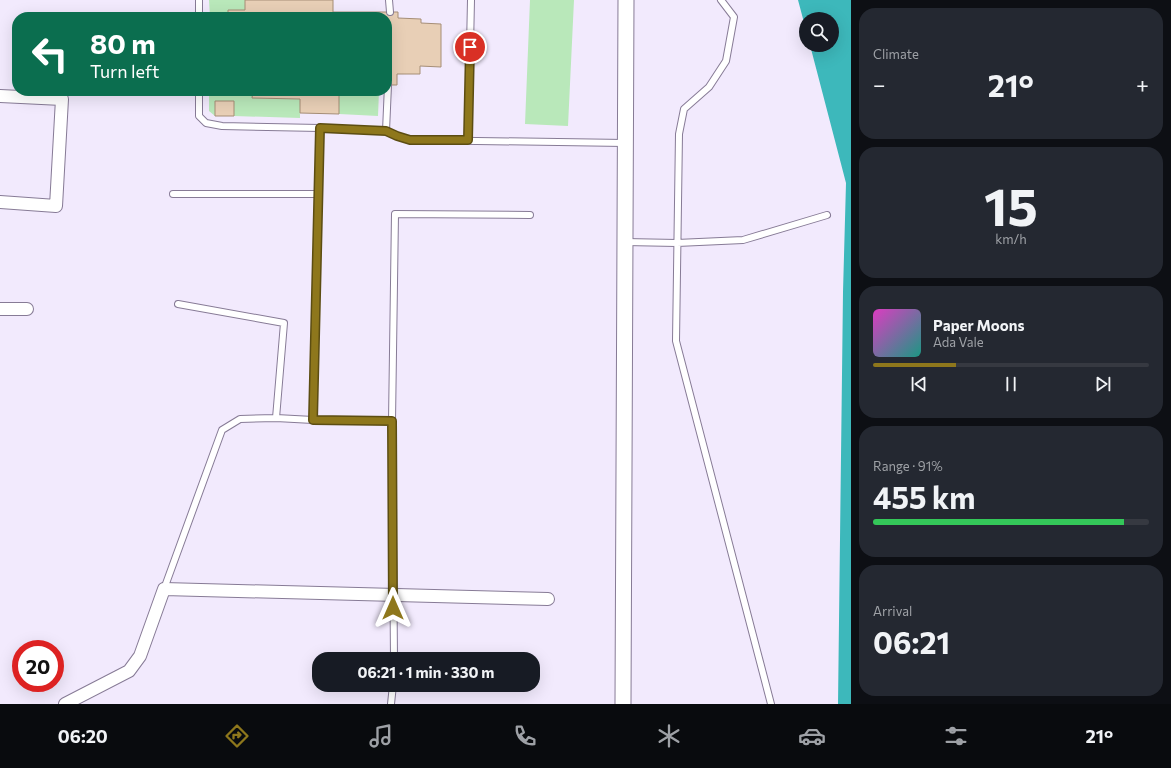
<!DOCTYPE html>
<meta charset="utf-8">
<style>
:root{--surface:#171b24;--page:#242831;--text:#f1f3f6;--muted:#9ea1a6;--line:#363941;--accent:#8e771c}
body{margin:0;font-family:Commissioner,sans-serif;background:var(--page);color:var(--text);height:100vh;display:flex;flex-direction:column;font-size:15px;white-space:nowrap}
*{box-sizing:border-box;margin:0}
p{font-size:13px;color:var(--muted)}
.icon{flex:none;width:22px;height:22px;fill:none;stroke:currentColor;stroke-width:2;stroke-linecap:round;stroke-linejoin:round}
.map{position:relative;flex:1;overflow:hidden}
.panel{display:flex;flex-direction:column;gap:8px;padding:8px;background:#0d0f14;width:320px}
.panel>*{flex:none}
.hud{position:absolute;left:12px;top:12px;width:380px;height:84px;border-radius:16px;box-shadow:0 4px 16px #0002;background:#0b6e4f;color:#fff;overflow:hidden}
.buttons{position:absolute;left:799px;top:12px;display:grid;gap:8px}
.buttons a{display:grid;place-items:center;width:40px;height:40px;border-radius:50%;background:var(--surface);box-shadow:0 4px 16px #0002;font-size:20px}
.speed{position:absolute;left:12px;top:640px;display:flex;gap:8px;font-size:20px;font-weight:700;text-align:center}
.speed>*{display:grid;place-content:center;width:52px;height:52px;border-radius:50%;background:var(--surface);box-shadow:0 4px 16px #0002;line-height:1}
.speed .limit{border:6px solid #d22;background:#fff;color:#111}
.pin{position:absolute;display:grid;place-items:center;width:34px;height:34px;color:#fff;margin:-17px;border:2px solid #fff;border-radius:50%;box-shadow:0 1px 4px #0007}
.me{position:absolute;width:44px;margin:-22px;rotate:0deg;stroke-linejoin:round;filter:drop-shadow(0 0 3px #0008)}
.turn{display:flex;align-items:center;gap:14px;height:84px;padding:0 12px;font-size:18px}
.turn .icon{width:52px;height:52px;stroke-width:2.5}
.turn b{display:block;font-size:28px;line-height:34px}
.big{font-size:30px;font-weight:700;line-height:1.1}
.panel .card{flex:1;display:flex;flex-direction:column;justify-content:center;gap:6px;min-width:0;padding:0 14px;border-radius:16px;background:var(--page)}
.panel .dial{align-items:center;gap:0}
.dial b{font-size:52px;line-height:1}
.song{display:flex;align-items:center;gap:12px}
.cover{width:48px;height:48px;border-radius:6px;background:linear-gradient(135deg,hsl(310 70% 55%),hsl(170 70% 35%))}
.played{height:4px;border-radius:2px;background:linear-gradient(90deg,var(--accent) 30%,var(--line) 30%)}
.keys{display:flex;justify-content:space-around;direction:ltr}
.heat{display:flex;justify-content:space-between;align-items:center;font-size:22px;direction:ltr}
.charge{height:6px;border-radius:3px;background:linear-gradient(90deg,#34c759 91%,var(--line) 0)}
.trip{position:absolute;left:312px;top:652px;width:228px;height:40px;border-radius:16px;background:var(--surface);box-shadow:0 4px 16px #0002;font-weight:700;line-height:40px;text-align:center}
.tab-bar{display:flex;height:64px;justify-content:space-around;align-items:center;background:#090b0e;color:var(--muted)}
.tab-bar .icon{width:28px;height:28px}
.tab-bar .selected{color:var(--accent)}
.tab-bar b{font-size:18px;color:var(--text)}
main{display:flex;flex:1;min-height:0}
.map>svg:first-child{display:block}
.green{fill:#b9e8ba}
.water{fill:#3db8bb}
.building{fill:#e8cfb6;stroke:#a68e77}
.lines{fill:none;stroke-linecap:round;stroke-linejoin:round}
.service-casing{stroke:#877b96;stroke-width:8}
.minor-casing{stroke:#877b96;stroke-width:14}
.tertiary-casing{stroke:#877b96;stroke-width:17}
.service{stroke:#fff;stroke-width:6}
.minor{stroke:#fff;stroke-width:12}
.tertiary{stroke:#fff;stroke-width:15}
.route-casing{stroke:#5c4d12;stroke-width:10}
.route{stroke:#8e771c;stroke-width:7}
</style>
<main>
<div class="map">
<svg width="851" height="704" viewBox="0 0 851 704">
<rect width="100%" height="100%" fill="#f2eafd"/>
<path class="green" d="M209,0H245V10L228,17H210Z
M530,0H574L568,126L525,124Z
M209,91H253V98L300,99V118L234,116L233,101H215V116L209,111Z
M339,91H379L378,116L339,114Z"/>
<path class="water" d="M798,0H851V704H838L843,292L846,183L810,45H832V19H806V30Z"/>
<path class="building" d="M245,0H333V12H398V18L421,19V23L441,24V67L420,66V74H397V85H387V17H228V10H245Z
M253,91H339V114L300,113V99L252,98Z
M215,101H234V116H215Z"/>
<g class="lines">
<g class="service-casing">
<path id="service" d="M389,0L390,12
M721,0L734,17L726,61L709,87L684,109L679,134L676,341L771,704
M199,17V0
M199,91V116L206,123L222,126L320,128L386,131L397,136L410,140L625,143
M386,131L388,85
M468,141L471,0
M173,194H318
M625,242L677,243L743,240L827,215
M178,304L284,323L276,418
M313,420L320,128
M164,589L222,430L240,419L276,418L313,420L392,421
M394,659L392,421L395,214L530,215
M391,704L393,685"/>
</g>
<g class="minor-casing">
<path id="minor" d="M0,96L62,99L56,206L0,202
M0,309H27
M65,704L129,671L140,656L164,589L548,599"/>
</g>
<g class="tertiary-casing">
<path id="tertiary" d="M623,704L626,0"/>
</g>
<use href="#service" class="service"/>
<use href="#minor" class="minor"/>
<use href="#tertiary" class="tertiary"/>
</g>
<g class="lines">
<g class="route-casing">
<path id="route" d="M393,608L392,421L313,420L320,128L386,131L397,136L410,140H468L470,47"/>
</g>
<use href="#route" class="route"/>
</g>
</svg>
<div class="buttons">
<a><svg class="icon" aria-label="search" viewBox="0 0 24 24"><circle cx="10" cy="10" r="6"/><path d="M15 15l6 6"/></svg></a>
</div>
<div class="speed"><div class="limit">20</div></div>
<div class="pin" style="left:470px;top:47px;background:#d93025"><svg class="icon" aria-label="arrive" viewBox="0 0 24 24"><path d="M6 21V4h12l-3 4 3 4H6"/></svg></div>
<svg class="me" style="left:393px;top:608px" viewBox="-20 -20 40 40"><path d="M0-17L14 15 0 8-14 15z" fill="#8e771c" stroke="#fff" stroke-width="4"/></svg>
<div class="trip">06:21 · 1 min · 330 m</div>
<div class="hud">
<div class="turn"><svg class="icon" aria-label="left" viewBox="0 0 24 24"><path d="M17 20v-9H6M10 6l-5 5 5 5"/></svg><div><b>80 m</b>Turn left</div></div>
</div>
</div>
<section class="panel">
<div class="card"><p>Climate</p>
<div class="heat"><a>−</a><b class="big">21°</b><a>+</a></div>
</div>
<div class="card dial"><b>15</b><p>km/h</p></div>
<div class="card">
<div class="song"><i class="cover"></i><div><b>Paper Moons</b><p>Ada Vale</p></div></div>
<div class="played"></div>
<div class="keys"><svg class="icon" aria-label="previous" viewBox="0 0 24 24"><path d="M18 5L8 12l10 7zM5 5v14"/></svg><svg class="icon" aria-label="pause" viewBox="0 0 24 24"><path d="M8 5v14M16 5v14"/></svg><svg class="icon" aria-label="next" viewBox="0 0 24 24"><path d="M6 5l10 7-10 7zM19 5v14"/></svg></div>
</div>
<div class="card"><p>Range · 91%</p><b class="big">455 km</b><div class="charge"></div></div>
<div class="card"><p>Arrival</p><b class="big">06:21</b></div>
</section>
</main>
<nav class="tab-bar">
<b>06:20</b>
<svg class="icon selected" aria-label="directions" viewBox="0 0 24 24"><path d="M12 3l9 9-9 9-9-9zM9 14v-3h6M13 9l2 2-2 2"/></svg>
<svg class="icon" aria-label="music" viewBox="0 0 24 24"><path d="M9 18V5l10-2v13"/><circle cx="6" cy="18" r="3"/><circle cx="16" cy="16" r="3"/></svg>
<svg class="icon" aria-label="phone" viewBox="0 0 24 24"><path d="M5 4h4l2 5-3 2q2 4 5 5l2-3 5 2v4C11 20 4 13 5 4z"/></svg>
<svg class="icon" aria-label="climate" viewBox="0 0 24 24"><path d="M12 3v18M4 7l16 10M4 17L20 7"/></svg>
<svg class="icon" aria-label="car" viewBox="0 0 24 24"><path d="M5 17H2v-5l4-1 3-4h7l3 4 3 1v5h-3M9 17h6M6 11h13"/><circle cx="7" cy="17" r="2"/><circle cx="17" cy="17" r="2"/></svg>
<svg class="icon" aria-label="filters" viewBox="0 0 24 24"><path d="M4 7h16M4 17h16"/><circle cx="9" cy="7" r="2"/><circle cx="15" cy="17" r="2"/></svg>
<b>21°</b>
</nav>
